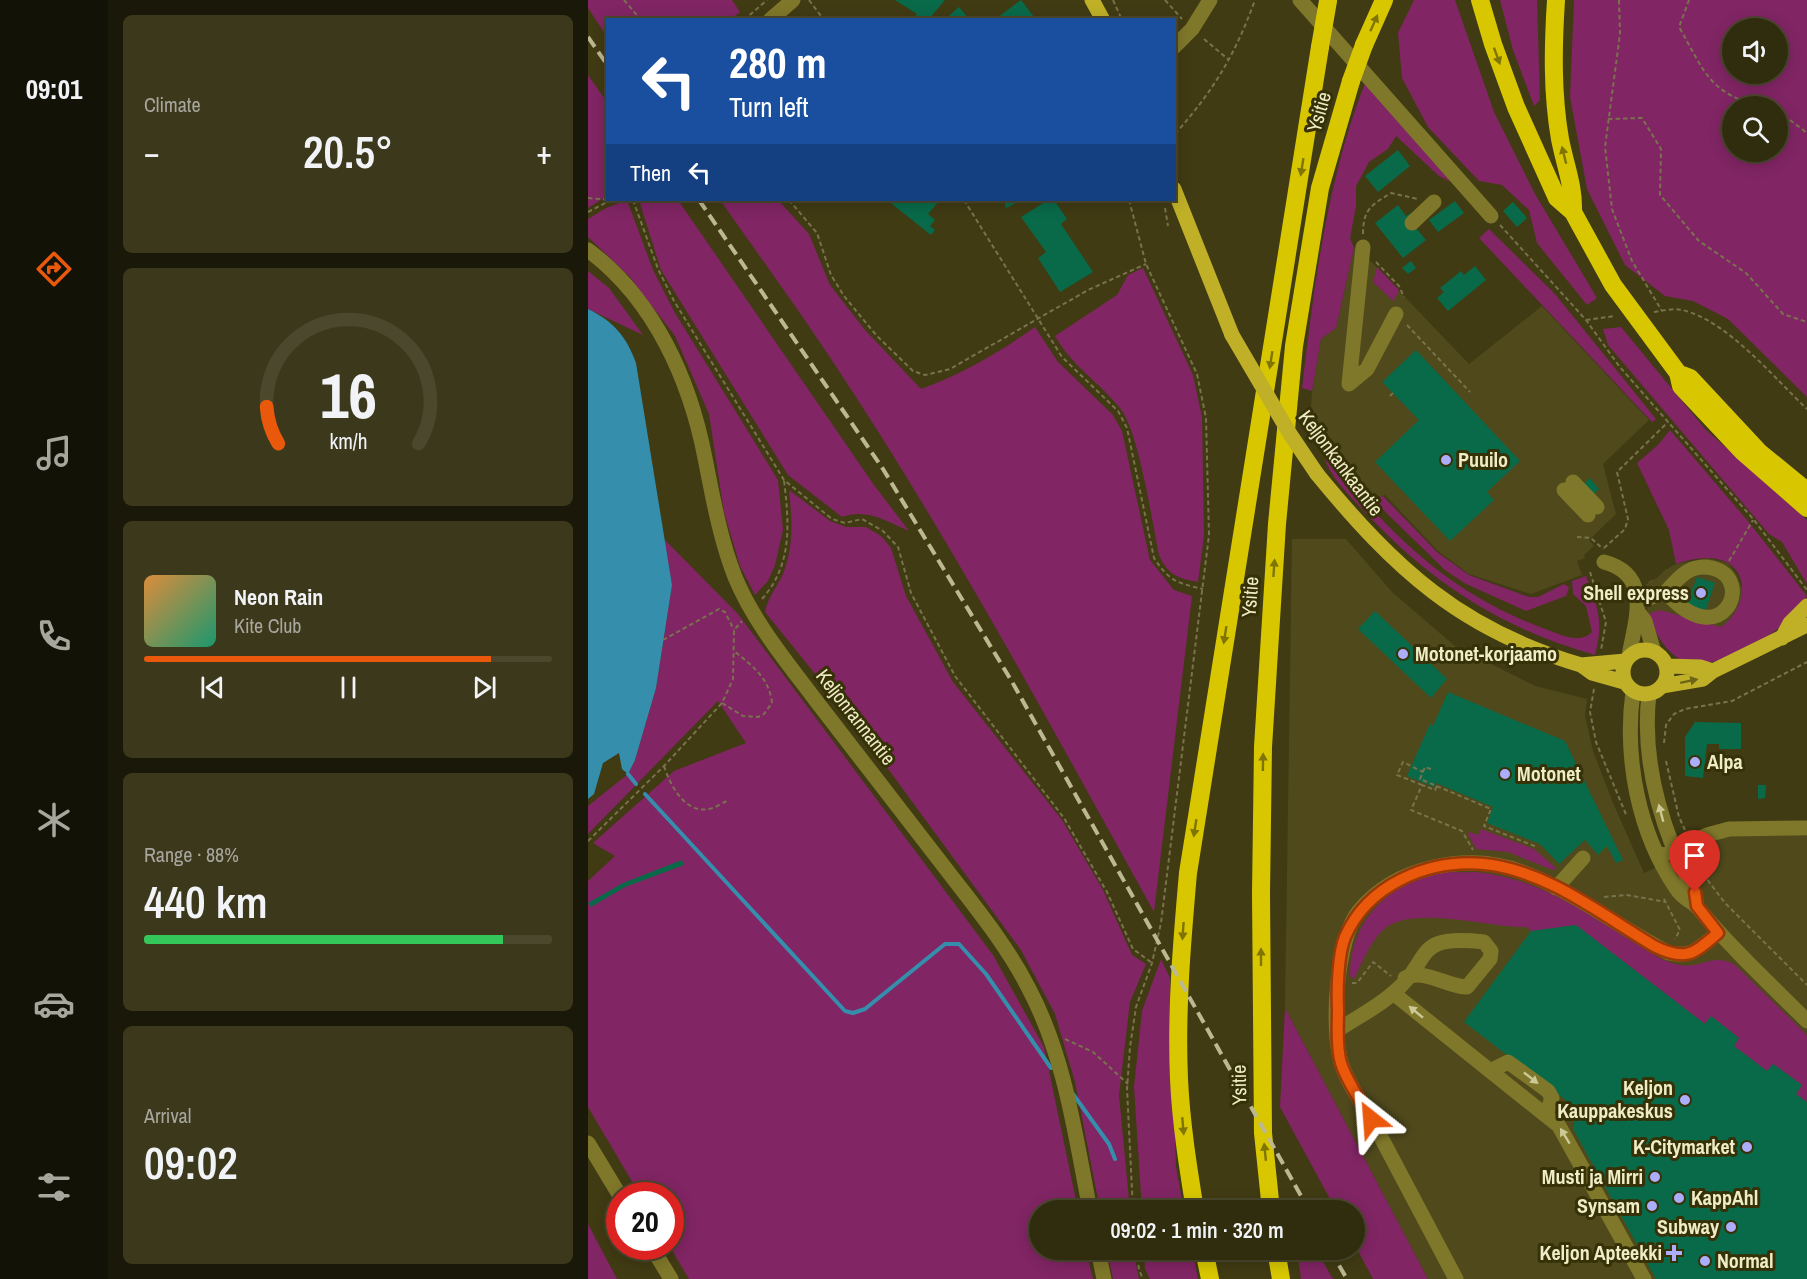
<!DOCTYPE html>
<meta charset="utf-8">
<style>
:root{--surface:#302c0e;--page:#3c381c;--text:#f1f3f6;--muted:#a8a79e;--line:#4b482e;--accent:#ea580c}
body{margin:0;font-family:"Archivo Narrow",sans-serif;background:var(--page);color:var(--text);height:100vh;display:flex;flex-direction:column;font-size:22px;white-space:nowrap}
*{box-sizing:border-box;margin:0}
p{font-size:20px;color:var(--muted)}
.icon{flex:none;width:33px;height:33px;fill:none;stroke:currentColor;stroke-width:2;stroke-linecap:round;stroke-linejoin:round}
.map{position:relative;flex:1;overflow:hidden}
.side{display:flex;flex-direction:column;gap:15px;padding:15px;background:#1a1808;width:480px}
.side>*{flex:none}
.top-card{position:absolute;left:18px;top:18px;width:570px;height:183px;border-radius:0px;box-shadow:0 3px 15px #0003,0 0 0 2px var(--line);background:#1a4fa0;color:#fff;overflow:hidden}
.fabs{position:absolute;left:1134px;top:18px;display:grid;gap:12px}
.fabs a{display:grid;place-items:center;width:66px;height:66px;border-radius:50%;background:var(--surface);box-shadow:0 3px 15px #0003,0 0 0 2px var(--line);font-size:30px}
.speed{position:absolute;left:18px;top:1182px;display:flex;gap:12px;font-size:30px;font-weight:700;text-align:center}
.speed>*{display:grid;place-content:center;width:78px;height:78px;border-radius:50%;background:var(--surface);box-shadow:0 3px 15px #0003,0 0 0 2px var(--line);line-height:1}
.speed .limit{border:9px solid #d22;background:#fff;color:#111}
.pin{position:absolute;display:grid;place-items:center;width:51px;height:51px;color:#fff;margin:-62px -26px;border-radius:50% 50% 50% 0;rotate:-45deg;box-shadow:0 0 6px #0007}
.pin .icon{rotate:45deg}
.me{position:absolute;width:66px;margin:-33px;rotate:332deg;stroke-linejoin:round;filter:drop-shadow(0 0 4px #0008)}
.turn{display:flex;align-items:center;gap:21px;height:126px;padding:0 24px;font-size:27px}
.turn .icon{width:78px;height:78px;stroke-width:2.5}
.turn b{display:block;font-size:42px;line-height:51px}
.then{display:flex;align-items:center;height:57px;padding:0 24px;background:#0003;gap:12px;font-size:22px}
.big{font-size:45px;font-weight:600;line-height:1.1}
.side .widget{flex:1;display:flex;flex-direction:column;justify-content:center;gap:9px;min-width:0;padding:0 21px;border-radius:9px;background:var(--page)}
.side .dial{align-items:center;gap:0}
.dial svg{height:156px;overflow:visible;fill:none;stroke:var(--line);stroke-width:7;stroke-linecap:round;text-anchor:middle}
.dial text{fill:var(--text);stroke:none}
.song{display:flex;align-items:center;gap:18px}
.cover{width:72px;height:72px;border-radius:9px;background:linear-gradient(135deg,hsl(30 70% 55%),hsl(160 70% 35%))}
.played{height:6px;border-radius:3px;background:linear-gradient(90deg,var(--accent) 85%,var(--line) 85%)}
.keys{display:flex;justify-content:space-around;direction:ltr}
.heat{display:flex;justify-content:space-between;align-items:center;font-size:33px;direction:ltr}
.charge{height:9px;border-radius:4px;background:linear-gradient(90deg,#34c759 88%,var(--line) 0)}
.trip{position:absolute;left:441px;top:1200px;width:336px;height:60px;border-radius:30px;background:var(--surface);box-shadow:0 3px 15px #0003,0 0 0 2px var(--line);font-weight:600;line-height:60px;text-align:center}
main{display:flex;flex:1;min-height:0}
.menu{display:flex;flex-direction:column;width:108px;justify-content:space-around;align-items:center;background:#131206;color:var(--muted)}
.menu .icon{width:42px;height:42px}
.menu .active{color:var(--accent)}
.menu b{font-size:27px;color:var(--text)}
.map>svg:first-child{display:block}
.built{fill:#4f491c}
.green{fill:#812564;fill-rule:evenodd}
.water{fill:#358eab}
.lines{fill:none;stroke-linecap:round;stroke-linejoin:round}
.stream{stroke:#358eab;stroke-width:4}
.building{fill:#096a4a}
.path{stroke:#78734c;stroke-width:2;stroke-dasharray:4.5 3;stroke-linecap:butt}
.minor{stroke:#7f772a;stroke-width:15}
.major{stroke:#bfb028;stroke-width:15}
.highway{stroke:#d8c700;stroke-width:18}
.rail{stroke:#bcb892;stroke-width:4;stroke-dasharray:12 6;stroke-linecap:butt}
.major-bridge{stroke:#bfb028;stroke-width:15}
.highway-bridge{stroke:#d8c700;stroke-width:18}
.oneway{fill:#7f7404}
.oneway2{fill:#6d6414}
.oneway3{fill:#cdc997}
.route-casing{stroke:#983908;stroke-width:15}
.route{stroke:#ea580c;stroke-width:10}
.poi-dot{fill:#adaefb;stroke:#363107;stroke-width:2}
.labels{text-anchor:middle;stroke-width:6;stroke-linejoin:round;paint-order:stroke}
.street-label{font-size:20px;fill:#efecc6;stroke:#363107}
.poi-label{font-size:20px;font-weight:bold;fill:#efecc6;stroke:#363107;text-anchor:end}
</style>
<main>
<nav class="menu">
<b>09:01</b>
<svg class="icon active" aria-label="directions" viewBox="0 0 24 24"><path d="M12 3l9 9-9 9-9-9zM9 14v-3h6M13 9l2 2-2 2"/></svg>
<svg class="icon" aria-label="music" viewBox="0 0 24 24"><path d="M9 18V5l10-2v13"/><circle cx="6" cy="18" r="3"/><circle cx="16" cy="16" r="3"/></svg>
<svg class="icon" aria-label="phone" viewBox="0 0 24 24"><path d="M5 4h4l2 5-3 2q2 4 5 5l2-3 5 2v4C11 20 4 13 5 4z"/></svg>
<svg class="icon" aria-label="climate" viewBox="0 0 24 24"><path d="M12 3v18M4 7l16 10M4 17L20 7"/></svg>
<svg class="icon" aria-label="car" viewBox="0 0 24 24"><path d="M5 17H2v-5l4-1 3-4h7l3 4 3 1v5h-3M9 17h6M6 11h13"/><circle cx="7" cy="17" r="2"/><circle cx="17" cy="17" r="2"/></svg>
<svg class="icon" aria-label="filters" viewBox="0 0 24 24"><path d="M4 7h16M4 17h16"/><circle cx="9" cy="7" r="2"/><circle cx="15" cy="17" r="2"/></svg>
</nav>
<section class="side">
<div class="widget"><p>Climate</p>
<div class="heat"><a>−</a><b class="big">20.5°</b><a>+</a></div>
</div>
<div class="widget dial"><svg viewBox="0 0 100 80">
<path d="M14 69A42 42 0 1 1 86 69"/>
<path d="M14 69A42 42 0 0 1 8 50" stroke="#ea580c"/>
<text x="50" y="56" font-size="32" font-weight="700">16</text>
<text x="50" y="72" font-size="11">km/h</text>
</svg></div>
<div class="widget">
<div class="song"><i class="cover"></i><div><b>Neon Rain</b><p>Kite Club</p></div></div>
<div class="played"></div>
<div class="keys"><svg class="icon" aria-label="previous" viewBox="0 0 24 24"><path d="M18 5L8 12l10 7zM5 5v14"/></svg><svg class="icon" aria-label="pause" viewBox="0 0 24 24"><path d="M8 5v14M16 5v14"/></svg><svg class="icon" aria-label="next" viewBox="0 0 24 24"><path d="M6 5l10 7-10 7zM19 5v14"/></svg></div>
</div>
<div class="widget"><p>Range · 88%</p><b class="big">440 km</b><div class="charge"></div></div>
<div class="widget"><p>Arrival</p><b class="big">09:02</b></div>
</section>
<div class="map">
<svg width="1219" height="1279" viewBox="0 0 1219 1279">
<rect width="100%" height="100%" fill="#403b13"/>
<path class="built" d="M766,248H770L881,364L954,306L1061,420L1015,464L1028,514L1001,540L1006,546L996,555L997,558L989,561L994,575L943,594L881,574L850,551L797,495L778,503L721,436L724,391L733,339L748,328Z
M704,539H758L804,592L867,646L947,686L999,699L997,716L1005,751L1025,803L1056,873L1137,836H1219V1279H840L697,1008Z
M1120,558L1140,563L1149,575L1155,591L1152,605L1141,622L1133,627H1126L1060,614L1056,588L1062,580L1068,579L1077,570L1088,564Z"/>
<path class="green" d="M0,0H144L152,12L143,19L20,20L19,37L0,8Z
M826,0H867L906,112L947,194L1009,298L999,305L949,243L941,210L914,185L891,181L840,127L814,78L810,33Z
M912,0H949L952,100L946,106L925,50Z
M986,0H1219V397L1140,319L1105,301L1077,296L1037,265L999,189L982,97ZM1144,28H1190V74H1144ZM1190,106V152H1144V106Z
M0,75L19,102V196L0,208Z
M777,83L863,182L851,176L808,136L800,149L781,162L768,186V206L762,238L766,248L748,328L733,339L724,391L714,388C726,286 739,180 777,83Z
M39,200L65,270L87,313L190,480L195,530L187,565L180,581L167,595L152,566L136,512L121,414L87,336L41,276L0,237V219L18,208Z
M51,200H90L286,485L321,531C298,521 279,508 254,517L200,475L73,270Z
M132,200H190L221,234L242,285L277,330L333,389C374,374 412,352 447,327L470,362L525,415L534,431L562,560L586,590L604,596L566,912C465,730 366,545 251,371C213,313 172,257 132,200Z
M901,229L967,294L1068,419L1064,422L891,238Z
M789,267L810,289L811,291L805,301L785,282Z
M555,268L605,375L614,417L616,536L610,582C589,578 580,575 571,555C564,521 551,432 532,408C511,382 483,365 467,336L529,295L540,275Z
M0,271L21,288L55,335L0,309Z
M1033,327L1117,429L1219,520V584L1194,542L1181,534L1020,345L1015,329Z
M1082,430L1159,520L1219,596C1210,625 1130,672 1100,663C1079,656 1067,633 1060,614L1072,610L1133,627C1153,614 1165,579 1140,563C1125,554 1103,559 1088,564L1081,530L1049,463L1070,445Z
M736,455C805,535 856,591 957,629C972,634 991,645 1004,632L998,606L985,594L984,581L998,576C1010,609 1016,621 1007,655C912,628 842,582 775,510C761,495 740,475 736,455Z
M201,490L242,521L258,527H278L293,536L303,548L318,596L365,682L474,820L515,890L544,955L558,964L542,1002L531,1095L542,1210H512L487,1082L467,1014L433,950L262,717L177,612C180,597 189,587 195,574C206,546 204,519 201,490Z
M795,496L849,552L881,575L941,597H950L976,584L981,587L978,596L938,611L876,583L857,570L785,500Z
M76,539L150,614L405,955L456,1047L490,1210H452V1250H498L505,1279H101L82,1247V1196L52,1195L0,1107V881L27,856L5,843L86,771L158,743L130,701L0,834V806L40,774L47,760L68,688L84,585Z
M893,829L946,849L968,868L965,870L920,852L888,849L880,834L881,832L890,835Z
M887,872C948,878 986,906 1037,937C1051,945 1065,956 1081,962C1112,974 1119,951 1146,964L1219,1035V1102L1208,1094L1214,1085L1185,1064L1179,1071L1146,1046L1151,1038L1123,1016L1117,1024L988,925L943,931L939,927C903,928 820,903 794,931C782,943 774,963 766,979L762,976C761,925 797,886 845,874C858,871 874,873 887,872Z
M573,959L582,978L588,1167L596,1210H554L546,1087L554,1011Z
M697,1008L840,1279H785L767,1245L766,1210H748L692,1107Z
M0,1224L29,1279H0Z
M519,1250H545L551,1279H525Z
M556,1250H604L610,1279H562L557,1269Z
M709,1250H728L745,1279H713Z"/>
<path class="water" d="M0,309C25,321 39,337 48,363L84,585L68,688L47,760L40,774L34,769L31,753L15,763L6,794L0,799Z"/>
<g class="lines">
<path class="stream" d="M40,774L48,784
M57,794L257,1011L265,1013L277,1009L357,944H371L398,974L463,1068
M485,1094L521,1144L527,1159"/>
</g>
<path class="building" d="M307,0H357L340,20H324L329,14Z
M433,0L446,17L443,20H406Z
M371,7L382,20H356Z
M810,150L822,166L790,192L777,176Z
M299,200H349L351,201L340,214L347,220L342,226L347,230L343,235Z
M416,200H434L418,208Z
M460,200H466L479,219L473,224L505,272L472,292L450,258L458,252L433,217Z
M867,201L876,213L850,232L841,220Z
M925,202L939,218L929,227L915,211Z
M810,205L818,216L826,211L822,221L838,240L815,258L787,223Z
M823,261L828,268L820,274L814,268Z
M887,266L898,280L860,311L849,298L856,292L852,288L873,271L876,275Z
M828,350L932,461L899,492L906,500L862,541L787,462L831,420L794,382Z
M1002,478L1011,489L990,509L980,498Z
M1109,577L1127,583L1117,612L1098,605Z
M787,611L859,679L843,698L770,629Z
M860,692L977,741L1035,860L1028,863L1019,846L1010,855L997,840L971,864L952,844L899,823L905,807L848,783L846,787L819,776L842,724L845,726Z
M1107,722L1153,723V749H1131V744H1119L1115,778L1097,776V737Z
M1170,785H1178L1177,798L1170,799Z
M94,860L96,865L37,887L3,907L0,903L35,883Z
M988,925L1117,1024L1123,1016L1151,1038L1146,1046L1179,1071L1185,1064L1214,1085L1208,1094L1219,1102V1279H1068L985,1129L986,1122L997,1115L876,1022L943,931Z"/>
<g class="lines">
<path class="path" d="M36,0L53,20
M221,0L236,20
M525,0L534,20
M577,0L594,19
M1031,0L1032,34L1017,147L1024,209L1044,261L1074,311
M1101,0L1091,27C1116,70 1120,93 1172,106
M156,20L179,0
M616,39L641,60
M1190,111L1219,133
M1020,119L1054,118L1073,149L1072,195L1111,241L1158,273L1195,314L1219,322
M587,134C626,90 647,55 667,0
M0,198L22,200
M45,200L70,269L86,301L196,480L244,519L257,523L274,519L295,531L310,547L323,593L367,676L476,818L519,892L545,949L564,963
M201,200L229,233L243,275L256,296L288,335L325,371L337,375L362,369L500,290L558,264
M376,200L474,357L530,411L539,428L566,558C581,581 589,583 615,589
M541,200L558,264L609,374L618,418L621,535L573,923L564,963L548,1007L542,1047L539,1089L545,1210
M577,208L580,226
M0,212L23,200
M912,225L998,320L1031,366L1166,520L1219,590
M775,234C775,210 783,205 803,193L830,199
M788,262L811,286L816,297
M1066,312C1074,311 1085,308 1094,310C1139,320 1186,378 1219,409
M998,320L1027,316
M819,325L882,392
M802,396L805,393
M989,537L1003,538L1015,549
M1016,548L1037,529L1040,519L1029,472L1080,422
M1141,561L1165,520
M1002,572L1018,622L1013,650
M174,599C205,564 201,523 196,480
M75,640L131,609L137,612L146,630
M1006,689L1002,712L1008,742L1039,817
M134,703L155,716L170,717L176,714L184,703C181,677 164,666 145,650
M1076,743L1078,725L1086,714L1097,709L1144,701L1219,662
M1078,761L1091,817L1097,830
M76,766C82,785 97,814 121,809C127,808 134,803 139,801
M843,769L837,767L832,779L903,809L896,826L949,847
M834,785L809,775L815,762L835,772
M849,786L847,790L834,785L823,810L874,831L885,850
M0,841L76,766L134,703L145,679L146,630L154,621
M1109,854L1112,869
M1115,874L1137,903L1219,985
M1016,897L1039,895L1078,902
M1076,899L1092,930L1087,939
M764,983H769L785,962L803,976
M477,1039L505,1052L540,1084
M549,1250L551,1270L555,1279"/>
<path class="minor" d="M712,0L903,216
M182,20L205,0
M586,47L604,29L622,0
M824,223L846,202
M0,250C66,299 102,380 117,458C125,498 132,539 147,577C166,623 199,662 229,702C272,757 315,813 358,869C387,907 418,944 440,987C477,1056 487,1134 502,1210
M761,384L775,247
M761,384L779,369L808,314
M985,482L1009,507
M976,490L1000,515
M1016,562C1065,575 1047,620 1041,656
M1050,602L1078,592C1133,656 1169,579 1124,568C1102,563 1090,578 1078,592
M1051,613L1057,621L1066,652
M1045,691C1036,758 1050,832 1088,888C1095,900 1104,900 1111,909C1144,949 1182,984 1219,1021
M1061,694C1055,746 1066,799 1085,847C1092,867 1106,885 1109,906
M1077,854L1119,835L1141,829L1219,828
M968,888L995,858
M805,993L971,1126L1056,1279
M750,1030C768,1018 788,1008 804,994C847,959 822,934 896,942L903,951L902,959L879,987C859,987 837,968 817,978
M902,1071L920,1062L960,1091L964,1098L958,1115
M0,1143L32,1196
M63,1246L83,1279
M510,1250L516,1279
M868,1279C841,1228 814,1177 787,1126C777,1108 758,1081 753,1062C743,1028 748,939 771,911C808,866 880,852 934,872C986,891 1032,928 1081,953C1105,958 1112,947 1130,933"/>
<path class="major" d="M504,0L515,20
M586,189L644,335
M729,474C807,569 873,630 993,665L1004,673L1036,682
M1194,638L1202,623L1219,606
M1035 672a22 22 0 1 1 44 0a22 22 0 1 1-44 0Z
M993,665L1037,661
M1078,666L1113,667L1125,671
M1074,686L1115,679L1125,671L1219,625"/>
<path class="highway" d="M892,0L905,44L928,107L969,198L985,212L1025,285L1090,373L1093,386L1155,452L1219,508
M968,0C965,47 964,93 972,139C977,165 986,186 985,212
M776,45L796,0
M1094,375L1102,378L1171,452L1219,491
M607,1210C600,1167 593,1123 591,1079C588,1010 594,941 600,873L732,47
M683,1210L675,1133L673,893L675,747L689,524L706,346L732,188L763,81
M616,1250L622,1279
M688,1250L693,1279"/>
<path class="rail" d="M0,37L20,66
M111,200L295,469L423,680L721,1210
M742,1250L759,1279"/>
<path class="major-bridge" d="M644,335L702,434L729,474"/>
<path class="highway-bridge" d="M732,47L740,1
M763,81L776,45"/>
</g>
<defs><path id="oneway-solid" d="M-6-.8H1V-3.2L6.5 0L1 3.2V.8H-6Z" transform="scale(1.5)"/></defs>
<g class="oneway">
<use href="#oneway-solid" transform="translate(786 23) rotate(-66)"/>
<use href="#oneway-solid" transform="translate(909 56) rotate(70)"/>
<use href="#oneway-solid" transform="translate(976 155) rotate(-104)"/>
<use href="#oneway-solid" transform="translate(714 167) rotate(99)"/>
<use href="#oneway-solid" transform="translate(683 360) rotate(99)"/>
<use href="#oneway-solid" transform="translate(686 568) rotate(-86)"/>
<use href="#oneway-solid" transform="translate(637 635) rotate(99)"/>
<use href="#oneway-solid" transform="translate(675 762) rotate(-89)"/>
<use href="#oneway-solid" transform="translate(607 828) rotate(99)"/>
<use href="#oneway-solid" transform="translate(595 931) rotate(94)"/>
<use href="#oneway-solid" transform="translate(673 957) rotate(-90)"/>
<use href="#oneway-solid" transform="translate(595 1126) rotate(85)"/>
<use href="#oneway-solid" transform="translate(677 1152) rotate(-96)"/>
</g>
<use class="oneway2" href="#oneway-solid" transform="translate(1101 681) rotate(-12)"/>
<g class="oneway3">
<use href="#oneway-solid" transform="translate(1073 813) rotate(-105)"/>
<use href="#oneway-solid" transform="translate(828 1012) rotate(-141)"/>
<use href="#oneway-solid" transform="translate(943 1078) rotate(38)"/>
<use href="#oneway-solid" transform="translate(977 1136) rotate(-121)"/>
</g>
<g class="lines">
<g class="route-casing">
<path id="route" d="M783,1119C773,1101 759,1082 753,1063C748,1047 750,1025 750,1009C749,990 750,954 757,937C780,884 841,859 896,864C958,870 1014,915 1066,946C1098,962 1105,954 1130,933L1109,906L1107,892"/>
</g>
<use href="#route" class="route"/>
</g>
<g class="poi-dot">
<circle cx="858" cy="460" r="6"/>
<circle cx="1113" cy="593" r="6"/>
<circle cx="815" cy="654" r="6"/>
<circle cx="1107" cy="762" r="6"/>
<circle cx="917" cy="774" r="6"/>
<circle cx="1097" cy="1100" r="6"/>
<circle cx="1159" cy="1147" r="6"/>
<circle cx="1067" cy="1177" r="6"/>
<circle cx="1091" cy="1198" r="6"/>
<circle cx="1064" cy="1206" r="6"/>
<circle cx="1143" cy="1227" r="6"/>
<path d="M1083 1244h6v6h6v6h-6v6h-6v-6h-6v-6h6z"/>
<circle cx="1117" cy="1261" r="6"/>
</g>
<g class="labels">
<g class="street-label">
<text transform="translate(731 112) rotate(-74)" y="7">Ysitie</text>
<text transform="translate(753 463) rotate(53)" y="7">Keljonkankaantie</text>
<text transform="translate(662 597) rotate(-86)" y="7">Ysitie</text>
<text transform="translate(268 717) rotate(52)" y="7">Keljonrannantie</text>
<text transform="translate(651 1085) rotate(-91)" y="7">Ysitie</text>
</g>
<g class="poi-label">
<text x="870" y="467" text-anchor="start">Puuilo</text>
<text x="1101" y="600">Shell express</text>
<text x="827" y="661" text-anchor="start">Motonet-korjaamo</text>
<text x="1119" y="769" text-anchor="start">Alpa</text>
<text x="929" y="781" text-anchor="start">Motonet</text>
<text x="1085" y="1095">Keljon<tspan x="1085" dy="23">Kauppakeskus</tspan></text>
<text x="1147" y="1154">K-Citymarket</text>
<text x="1055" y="1184">Musti ja Mirri</text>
<text x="1103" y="1205" text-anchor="start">KappAhl</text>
<text x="1052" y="1213">Synsam</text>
<text x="1131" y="1234">Subway</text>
<text x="1074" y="1260">Keljon Apteekki</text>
<text x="1129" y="1268" text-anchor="start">Normal</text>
</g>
</g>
</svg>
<div class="fabs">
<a><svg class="icon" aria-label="sound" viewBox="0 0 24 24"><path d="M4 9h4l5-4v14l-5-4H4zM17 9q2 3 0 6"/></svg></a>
<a><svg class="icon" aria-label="search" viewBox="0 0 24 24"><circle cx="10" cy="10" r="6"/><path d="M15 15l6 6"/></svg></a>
</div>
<div class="speed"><div class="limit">20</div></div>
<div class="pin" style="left:1107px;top:892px;background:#d93025"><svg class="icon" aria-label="arrive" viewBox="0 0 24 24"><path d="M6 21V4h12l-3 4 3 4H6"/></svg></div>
<svg class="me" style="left:783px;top:1119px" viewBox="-20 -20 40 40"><path d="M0-17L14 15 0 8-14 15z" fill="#ea580c" stroke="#fff" stroke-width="4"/></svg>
<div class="trip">09:02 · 1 min · 320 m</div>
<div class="top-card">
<div class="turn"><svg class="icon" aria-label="left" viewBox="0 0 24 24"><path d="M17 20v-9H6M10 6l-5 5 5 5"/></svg><div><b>280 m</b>Turn left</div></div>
<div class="then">Then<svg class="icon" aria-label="left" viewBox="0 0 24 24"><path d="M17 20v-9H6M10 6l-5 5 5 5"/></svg></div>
</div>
</div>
</main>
